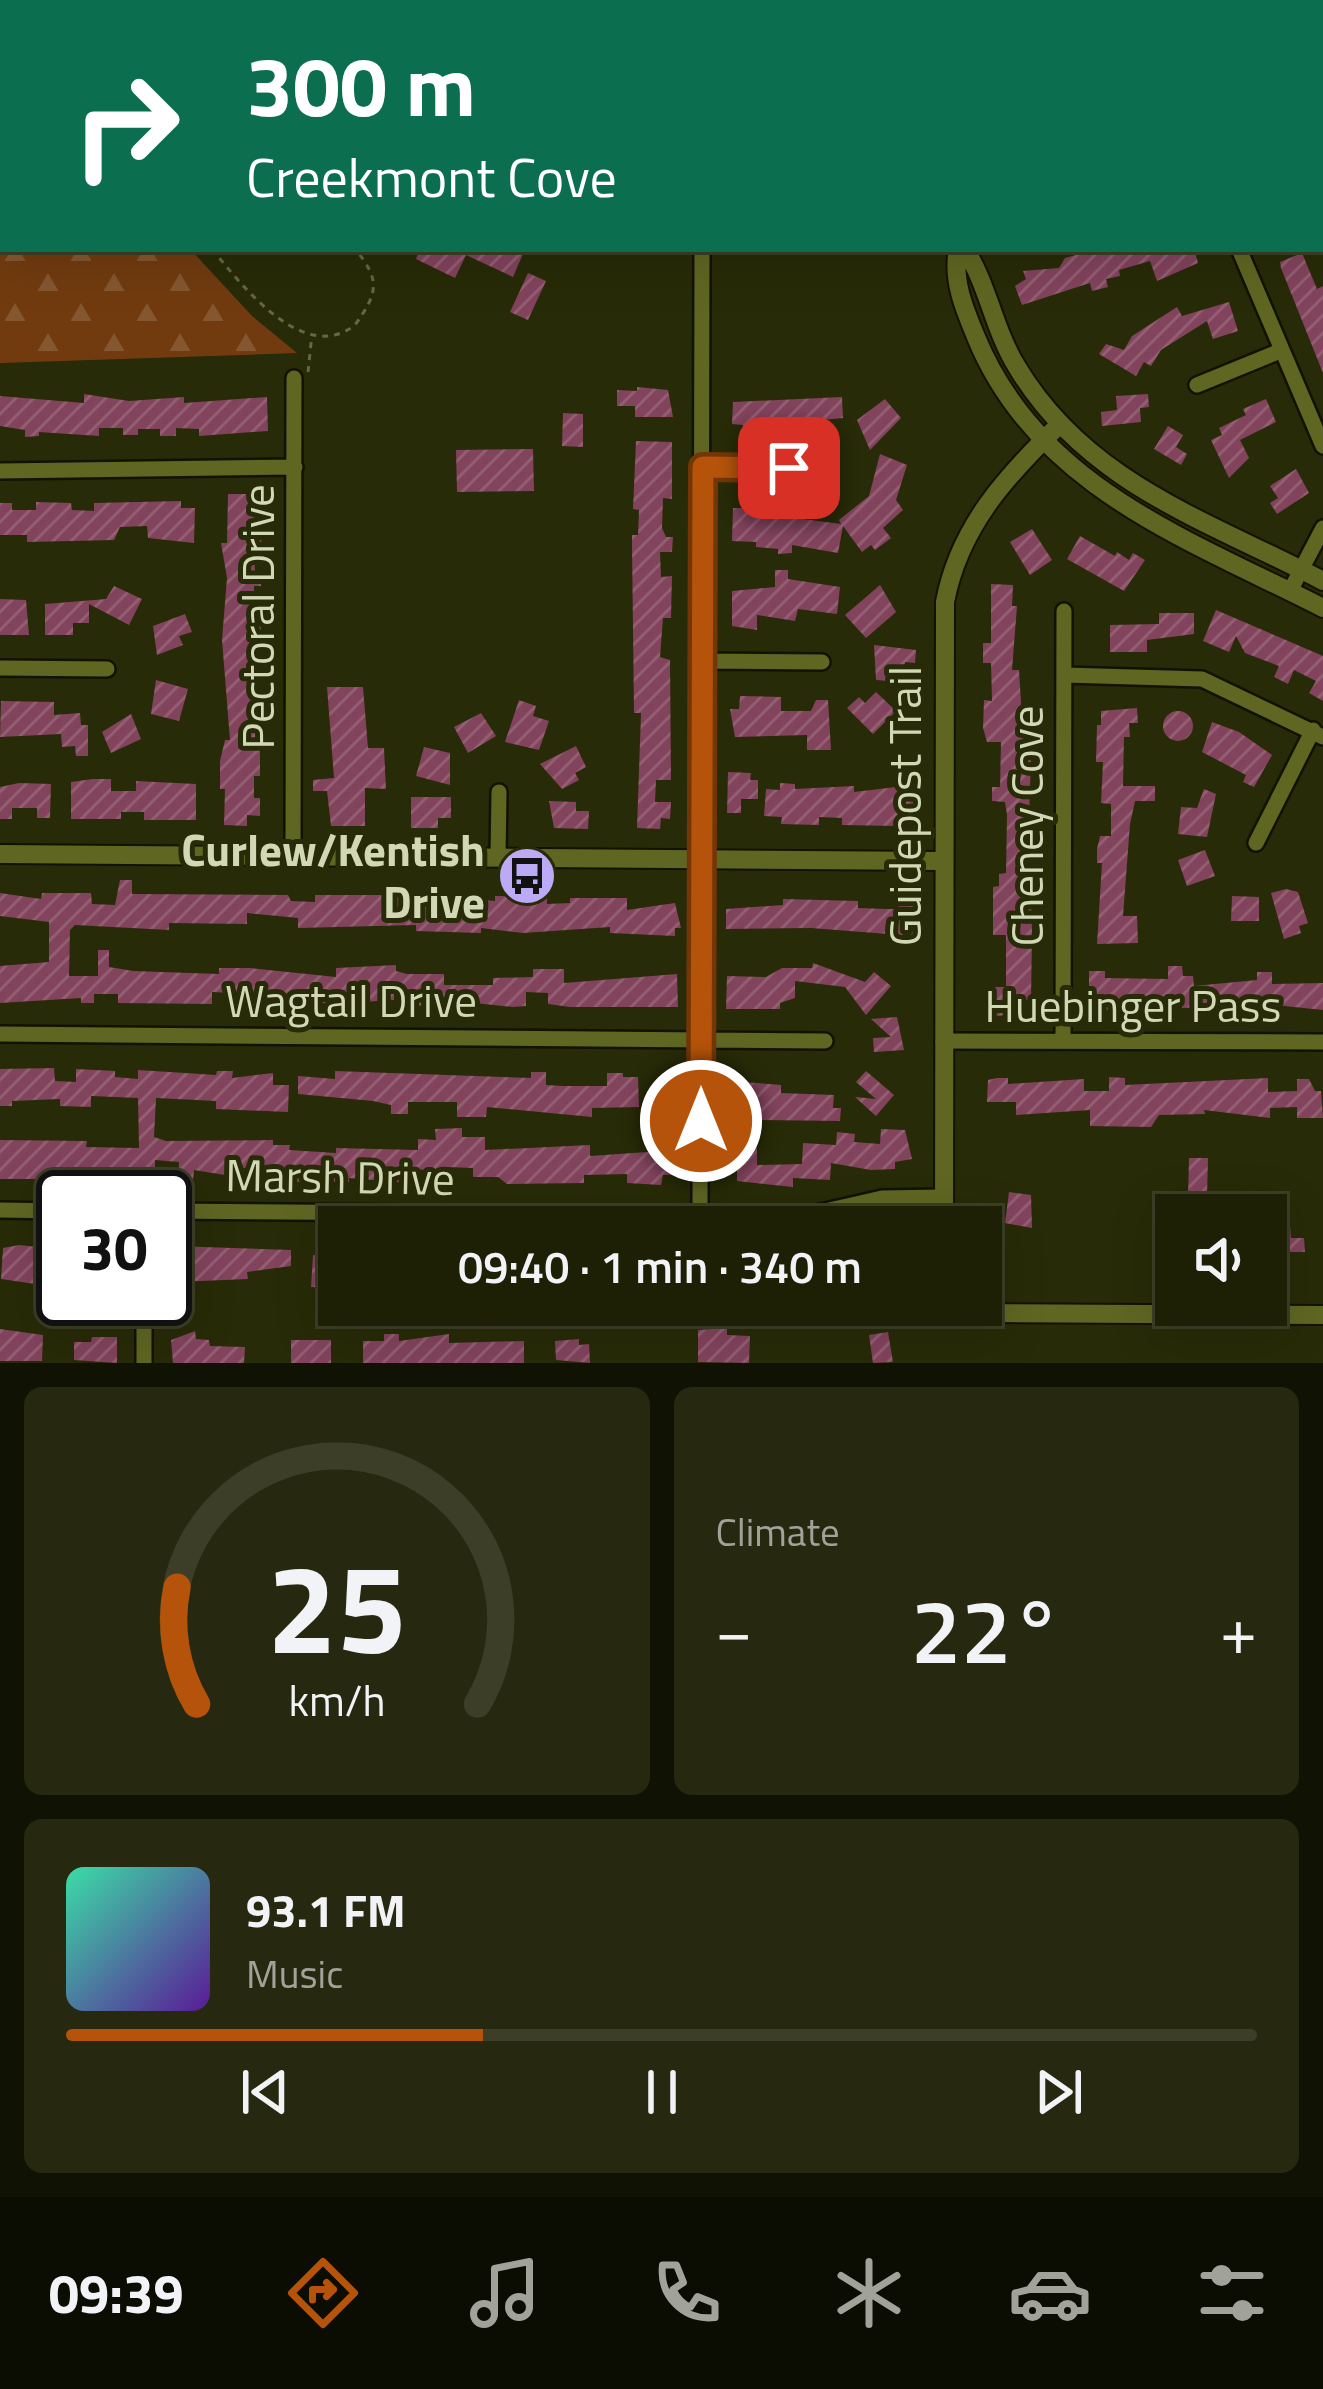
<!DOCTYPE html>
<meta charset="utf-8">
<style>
:root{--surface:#1e2005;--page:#26280f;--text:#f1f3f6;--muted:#a1a39a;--line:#3c3e27;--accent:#b45309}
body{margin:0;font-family:"Titillium Web",sans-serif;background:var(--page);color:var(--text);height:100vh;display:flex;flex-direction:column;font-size:45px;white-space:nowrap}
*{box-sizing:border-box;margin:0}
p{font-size:39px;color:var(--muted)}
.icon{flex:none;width:66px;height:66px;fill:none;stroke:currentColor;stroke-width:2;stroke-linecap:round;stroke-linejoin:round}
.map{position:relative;height:1363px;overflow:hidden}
.drawer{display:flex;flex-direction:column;gap:24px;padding:24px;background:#101203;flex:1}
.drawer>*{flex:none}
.banner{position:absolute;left:0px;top:0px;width:1323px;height:252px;box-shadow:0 12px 48px #0002,0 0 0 3px var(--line);background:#0b6e4f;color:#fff;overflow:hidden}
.fabs{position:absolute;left:1155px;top:1194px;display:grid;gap:24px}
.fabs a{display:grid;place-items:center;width:132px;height:132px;border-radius:0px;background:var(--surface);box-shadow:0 12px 48px #0002,0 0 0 3px var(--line);font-size:60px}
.speed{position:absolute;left:36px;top:1170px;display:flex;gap:24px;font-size:60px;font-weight:700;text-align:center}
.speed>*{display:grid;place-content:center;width:156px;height:156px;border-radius:50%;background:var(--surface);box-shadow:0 12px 48px #0002,0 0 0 3px var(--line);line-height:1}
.speed .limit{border:6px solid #111;border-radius:18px;background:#fff;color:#111}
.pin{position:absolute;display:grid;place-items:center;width:102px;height:102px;color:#fff;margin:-51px;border-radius:24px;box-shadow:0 6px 18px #0006}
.me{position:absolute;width:132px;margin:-66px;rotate:0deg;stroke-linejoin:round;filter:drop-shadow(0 0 9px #0008)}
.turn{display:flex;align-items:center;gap:42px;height:252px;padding:0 48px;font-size:54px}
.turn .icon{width:156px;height:156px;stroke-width:2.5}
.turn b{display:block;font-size:84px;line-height:102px}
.big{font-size:90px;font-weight:600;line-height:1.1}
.drawer .card{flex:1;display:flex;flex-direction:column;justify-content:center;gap:18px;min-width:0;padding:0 42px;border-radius:18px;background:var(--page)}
.drawer .dial{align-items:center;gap:0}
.dial svg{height:312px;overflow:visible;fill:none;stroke:var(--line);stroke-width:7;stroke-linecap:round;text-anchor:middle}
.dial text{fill:var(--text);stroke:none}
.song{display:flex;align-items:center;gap:36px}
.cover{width:144px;height:144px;border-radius:18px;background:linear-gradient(135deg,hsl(160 70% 55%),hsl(270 70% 35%))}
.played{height:12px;border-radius:6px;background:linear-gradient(90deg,var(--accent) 35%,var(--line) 35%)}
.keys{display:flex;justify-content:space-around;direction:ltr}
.heat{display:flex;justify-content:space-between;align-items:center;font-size:66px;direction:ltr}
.drawer .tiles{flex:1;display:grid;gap:24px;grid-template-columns:1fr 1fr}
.card:last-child{grid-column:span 2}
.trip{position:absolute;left:318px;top:1206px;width:684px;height:120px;border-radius:0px;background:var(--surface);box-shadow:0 12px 48px #0002,0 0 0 3px var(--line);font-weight:600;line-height:120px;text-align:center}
.tabs{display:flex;height:192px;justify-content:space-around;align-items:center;background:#0c0d02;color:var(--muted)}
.tabs .icon{width:84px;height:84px}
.tabs .on{color:var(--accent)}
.tabs b{font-size:54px;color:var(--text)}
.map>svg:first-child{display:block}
.forest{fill:url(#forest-firs)}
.building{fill:url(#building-hatch)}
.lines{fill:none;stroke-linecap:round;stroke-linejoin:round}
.service-casing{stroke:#111301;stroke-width:12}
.minor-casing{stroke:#111301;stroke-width:20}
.tertiary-casing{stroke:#111301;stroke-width:22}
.path{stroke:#646844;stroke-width:3;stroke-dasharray:6 6;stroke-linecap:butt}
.service{stroke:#5f6622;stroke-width:8}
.minor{stroke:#5f6622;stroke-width:15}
.tertiary{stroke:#5f6622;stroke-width:18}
.route-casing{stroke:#753606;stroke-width:30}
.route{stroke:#b45309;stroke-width:21}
.labels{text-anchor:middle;stroke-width:10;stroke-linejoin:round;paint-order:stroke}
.street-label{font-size:45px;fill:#d2d8b6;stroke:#282b07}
.poi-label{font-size:45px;font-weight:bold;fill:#d2d8b6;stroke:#282b07;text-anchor:end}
</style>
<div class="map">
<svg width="1323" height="1363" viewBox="0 0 1323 1363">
<defs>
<pattern id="forest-firs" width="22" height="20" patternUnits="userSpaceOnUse" patternTransform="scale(3)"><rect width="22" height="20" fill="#713b0f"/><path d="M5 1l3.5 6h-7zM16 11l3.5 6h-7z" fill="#845730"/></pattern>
<pattern id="building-hatch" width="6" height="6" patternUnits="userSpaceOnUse" patternTransform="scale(3)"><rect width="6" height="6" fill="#82435d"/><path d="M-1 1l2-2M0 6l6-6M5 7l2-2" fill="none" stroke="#935d72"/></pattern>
</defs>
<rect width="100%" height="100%" fill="#282b07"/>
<path class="forest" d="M0,10L3,249H190L252,316L297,353L0,363Z"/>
<path class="building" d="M420,249H525L513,277L466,255L455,278L416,259Z
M1098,249H1194L1198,263L1157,281L1150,261L1119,270L1120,276L1106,279L1108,287L1092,291L1090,283L1022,305L1015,286L1026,279L1023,271L1059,268L1065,258Z
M1302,253L1317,289L1323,286V373L1281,268L1280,262Z
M528,273L546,281L528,320L510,312Z
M1229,302L1238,331L1213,339L1207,321L1161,350L1151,366L1144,362L1136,376L1099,354L1106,344L1124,350L1132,336L1177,307L1182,316Z
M637,387L668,390L673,417H635V406H617V390L637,391Z
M84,394L129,401L184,397V403L267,397L268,431L199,436V429L176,428V436H160V429H138V435H123V428H99V436L39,432V436L25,437V430L0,426V396L84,403Z
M1148,394L1149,407L1140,408L1141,422L1102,426L1101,412L1117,410L1116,396Z
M842,397L843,418L802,422V427L785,430L786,438H743V425L732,424L733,402Z
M885,399L901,418L870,450L857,420Z
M1266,399L1276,422L1240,440L1249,458L1229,478L1211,440L1222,435L1219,428L1246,415L1243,409Z
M563,413L583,414V447L562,446Z
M1168,426L1183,435L1176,447L1187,454L1181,465L1154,449Z
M636,441L672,442V499L663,498L662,528L666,537H673L672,552H660L661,577L672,576L671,618H663L660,657L670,660L671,780H656L655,802H671L670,819L661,818L660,829L637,828L641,713H634L632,547V535H638L639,510L633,509Z
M533,449L534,491L457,492L456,450Z
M880,454L907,465L896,500L903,510L883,528L891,538L875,550L871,545L862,552L843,526L838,553L792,545V553L778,554V549L756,547V542L732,541L733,508H743V503L788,504V517L841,524L839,520L869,496Z
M1296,469L1309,493L1277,514L1270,503L1278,498L1270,486Z
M228,494H254V511H262L261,548H254L255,571H261V586H254V625H261V640H252L253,663L260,664L253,700H260V776H254V798H260V816L247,815V826L224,825L225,789H220V761L225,740H230L222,640L227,578L221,543H227Z
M181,501V508H195L194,543L148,538L147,526L120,527L114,540L27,542V535H0V503H12V510H36V502L71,503L72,510L94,511V503Z
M1032,529L1052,560L1030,575L1010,542Z
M1080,536L1115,556L1117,552L1129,560L1133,553L1145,560L1124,591L1067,559Z
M775,570H788V579L840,587L837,614L798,609L795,621L757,615V630L732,626V591L775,587Z
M991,584L1013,585L1012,606H1017L1012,670H1019L1024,750H1030L1031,759L1027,873L1031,872L1032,935L1031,1000L1015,1001L1016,1015L990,1016V987H1006V935H993V887L999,886V874L1006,873L1007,815L1005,802L992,801V787H1000L1001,742H987L983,728L984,700L992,701L991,663H983V643H991Z
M880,585L896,612L866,638L845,615Z
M114,586L142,599L129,625L89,604V623H73V635H45V604L106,599Z
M0,599L26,600L29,635H0Z
M1216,610L1323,656V701L1309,693L1316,681L1294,670L1288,684L1274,677L1279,666L1245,653L1236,636L1229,652L1203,641Z
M1159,613H1194V634L1147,640V652H1110V625L1159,624Z
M185,614L192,632L179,636L183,645L157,655L153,626Z
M874,645L916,650L915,663L905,662L903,682L876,680Z
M156,680L188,689L179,721L151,714Z
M327,687H363L368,748H384L386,789L365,788V826H331L327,791H313V780L334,778Z
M876,692L896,711L873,734L847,708L859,697L865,703Z
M740,696L781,697V711H811L816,700H828L831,750H807V735L735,737L730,709H739Z
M519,700L536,706L533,716L549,721L539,750L505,742Z
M1,701L54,702V715L80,713L81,725H88V756H76L75,746L62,747L61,734L0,737Z
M1137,708L1138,723H1129L1130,737H1124L1123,786H1155V801H1135L1130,824L1123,916H1137L1138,943L1097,944L1102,863H1097V849L1100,836H1111V804L1101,803L1103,762H1096L1097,725H1101V711Z
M1163 726a15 15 0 1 1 30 0a15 15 0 1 1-30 0Z
M481,713L496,736L468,753L454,727Z
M131,714L141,739L111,753L102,732Z
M1212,722L1239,732L1272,755L1254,787L1243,782L1246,775L1202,752Z
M576,746L586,767L575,773L579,780L562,789L540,764Z
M424,747L450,753V785L416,776Z
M728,772L751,773L750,780H758V799H741V813H727Z
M93,779H111V791H136V781L196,784V820H144V812H121V819H71V782Z
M19,783L51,784L50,818H37V808H12V819H0V787Z
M780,783L795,784V789L854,786V792L905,786L906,799H914V815L896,818L897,826L842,825V818L819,817V825L781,824L782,817L764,816L766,789L780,790Z
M1204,789L1216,794L1207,837L1178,834L1181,807L1197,808Z
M411,797H451V818H438V828H411Z
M549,801L576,802V811H589L588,829L554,828Z
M1205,850L1215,876L1187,886L1178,860Z
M120,880H132V894L288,895L291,901L315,902V895H409V903H432V895L495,901V896L547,897V904L570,903V898H627V910L675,903L681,928H675V936L610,933V927L523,933L481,928V933L416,931V925L298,928V918L247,913V924L169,923V930L75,925L70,930L69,976H98V950H109V967L133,971L219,974V968H250L336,977V968L396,965V971L407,974H444V985H493V978L533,977V969H564V983L677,974L678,1007H570L548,1004V993L526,992V1006L513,1007L456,1001L419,1006V995L394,994V1000L329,1004L272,996V1004L234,1005L235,993L212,992V1004L118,1003V994H94V1003H81V998L0,1003V966L49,962V922L0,916V893L41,899L42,893H91L92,904L115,905Z
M1286,889L1298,892L1308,923L1299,926L1301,933L1284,939L1271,893Z
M1232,896L1259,897V921H1231Z
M783,899L858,901V908L886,909H898L899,900L914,901L913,936L811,928L726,929V909L783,905Z
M813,963L865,982L874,972L891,986L866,1015L845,987L795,981V998L780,1003V1009H726L727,976L766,977L782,968H812Z
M1168,966H1182L1183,976H1193L1194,986L1257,980V972H1272V984L1323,983V1010L1257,1003V1012H1223V1006L1182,1008V995L1159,997L1160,1007H1139L1140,1012L1089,1009V971H1105V978L1168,979Z
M897,1017L904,1050L874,1052L873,1038L891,1037L871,1019Z
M54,1068L55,1081L76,1082V1069L115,1071V1077L138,1079V1070L216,1075L217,1071H233L232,1078L273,1073V1085H289L288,1112L216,1109V1101L156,1098L154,1137L166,1141L273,1140V1145H290L289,1150L336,1153V1148L418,1150V1139L436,1140L435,1129L462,1128V1137H485V1150L590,1145V1156L676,1150L677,1175H663L661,1185L627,1183V1174L584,1175V1183L507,1184L498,1177H473V1168L447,1167L446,1183L430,1182V1170L407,1169V1183L349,1178V1182H273V1170L231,1167V1176L194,1170L193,1181L178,1180L179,1162L155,1160V1173L132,1171V1181L89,1174L77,1179H0V1140L87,1141L86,1147L139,1148L138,1098L91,1096V1107L60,1106V1099L12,1101V1106H0V1069Z
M335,1071L531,1078V1072H546V1085L562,1086H607V1073H623V1077H638L639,1107L592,1108V1117L487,1107L486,1117H457V1102H408V1114H391V1105L373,1101L298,1094V1076L335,1079Z
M866,1071L894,1095L876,1116L855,1097L876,1099L856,1082Z
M1109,1077L1125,1078V1085L1268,1078V1092L1297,1091V1079H1309L1315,1091H1321L1323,1118H1297V1107L1270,1108V1118L1204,1110L1205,1114L1159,1115L1151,1127L1090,1126V1110L1016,1115V1102H987L988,1080L997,1078H1008V1084L1084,1079V1091H1109Z
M733,1081L781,1085V1093L834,1095L833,1108H841L840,1121L757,1120V1165L802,1164L803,1143L836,1145L837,1132L855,1134L854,1142L880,1144L881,1129L905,1130L912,1159L895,1162V1169L871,1170L831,1163L830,1180L793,1178V1187L737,1181V1157L725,1156L726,1143H734V1117H728Z
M1189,1158H1208L1207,1196H1188Z
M1009,1192L1031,1195L1032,1228L1005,1223Z
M1288,1204L1291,1238H1304L1305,1252H1266V1238H1274L1272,1205Z
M19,1245L56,1249V1262L63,1263V1288L1,1279L3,1248Z
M172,1246L291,1250V1266L247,1272L248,1279L176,1282Z
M326,1247L339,1248V1288L311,1287L313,1255L325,1256Z
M727,1328V1335L750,1336L749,1363L698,1362V1330Z
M0,1329L43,1335L42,1361H0Z
M195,1331L196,1339L209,1340L210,1346L245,1347L244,1363H173L171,1340Z
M888,1332L893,1362L873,1363L869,1335Z
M384,1334H399V1341L449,1334V1343L524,1341V1363H363V1341H384Z
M92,1337H117V1363L74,1360V1342H91Z
M579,1339V1345L589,1344L590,1363L556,1360L555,1341Z
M291,1340H331V1363H291Z"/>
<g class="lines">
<g class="service-casing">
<path id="service" d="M1018,0V3
M1065,0V3"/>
</g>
<g class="minor-casing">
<path id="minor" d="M796,0V3
M700,3V0
M1239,249L1323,446
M1197,385L1280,351
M703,467L824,469
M0,471L295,467
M1290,591L1323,528
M703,661L822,662
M0,668L107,669
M1064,675L1202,679L1323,737
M1256,843L1313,730
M293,856L294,378
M498,857L499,792
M0,1034L825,1041
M943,1041L1323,1042
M1063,1041L1064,611
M0,1210L63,1211
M165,1211L803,1216L882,1198L943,1197
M700,1216L702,249
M144,1299V1363"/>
</g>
<g class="tertiary-casing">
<path id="tertiary" d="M958,0V3
M958,249C952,280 964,308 976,337C1037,487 1190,540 1323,608
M965,249C988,285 994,330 1017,367C1087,484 1209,521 1323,581
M0,854L941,861
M944,1227L945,602C959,528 1005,477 1059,425
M965,1305L991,1313L1323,1315"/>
</g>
<path class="path" d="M1259,0L1260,3
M1296,0L1303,3
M1319,0L1323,11
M1219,2L1222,0
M1320,172L1323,180
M212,249C240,283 303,366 355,325C378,293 381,280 355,249
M308,372L312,334"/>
<use href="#service" class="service"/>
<use href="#minor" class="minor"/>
<use href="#tertiary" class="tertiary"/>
</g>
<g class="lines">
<g class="route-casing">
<path id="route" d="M701,1121L703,467L789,468"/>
</g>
<use href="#route" class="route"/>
</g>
<defs>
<g id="bus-disc" transform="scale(3)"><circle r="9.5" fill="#bcaaf6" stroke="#282b07"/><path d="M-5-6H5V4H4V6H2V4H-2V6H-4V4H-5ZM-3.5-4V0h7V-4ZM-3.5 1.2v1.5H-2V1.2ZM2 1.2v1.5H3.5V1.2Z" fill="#111"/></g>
</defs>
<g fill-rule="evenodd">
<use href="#bus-disc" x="527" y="876"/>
</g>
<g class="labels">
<g class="street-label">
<text transform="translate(258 617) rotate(-90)" y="16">Pectoral Drive</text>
<text transform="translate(905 806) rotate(-90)" y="16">Guidepost Trail</text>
<text transform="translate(1027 826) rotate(-90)" y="16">Cheney Cove</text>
<text x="351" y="1017">Wagtail Drive</text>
<text x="1133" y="1022">Huebinger Pass</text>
<text transform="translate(340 1177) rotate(1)" y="16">Marsh Drive</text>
</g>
<g class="poi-label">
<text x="485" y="866">Curlew/Kentish<tspan x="485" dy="52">Drive</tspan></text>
</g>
</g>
</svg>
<div class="fabs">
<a><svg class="icon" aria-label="sound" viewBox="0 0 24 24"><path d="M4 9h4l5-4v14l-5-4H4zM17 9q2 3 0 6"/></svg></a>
</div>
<div class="speed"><div class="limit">30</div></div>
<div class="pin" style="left:789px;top:468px;background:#d93025"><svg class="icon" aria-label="arrive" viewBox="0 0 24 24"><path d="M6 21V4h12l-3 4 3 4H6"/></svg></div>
<svg class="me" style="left:701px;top:1121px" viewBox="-20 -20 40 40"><circle r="17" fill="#b45309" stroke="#fff" stroke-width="3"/><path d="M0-11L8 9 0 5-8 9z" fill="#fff"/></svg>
<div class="trip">09:40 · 1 min · 340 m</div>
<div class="banner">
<div class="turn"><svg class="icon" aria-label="right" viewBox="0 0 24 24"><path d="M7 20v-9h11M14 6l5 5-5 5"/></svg><div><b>300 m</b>Creekmont Cove</div></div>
</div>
</div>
<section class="drawer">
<div class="tiles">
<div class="card dial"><svg viewBox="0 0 100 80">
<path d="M14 69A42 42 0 1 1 86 69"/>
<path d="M14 69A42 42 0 0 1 9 39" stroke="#b45309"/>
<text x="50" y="56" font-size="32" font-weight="700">25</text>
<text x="50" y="72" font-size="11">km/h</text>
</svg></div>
<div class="card"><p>Climate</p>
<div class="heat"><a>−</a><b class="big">22°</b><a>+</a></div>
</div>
<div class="card">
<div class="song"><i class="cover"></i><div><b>93.1 FM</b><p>Music</p></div></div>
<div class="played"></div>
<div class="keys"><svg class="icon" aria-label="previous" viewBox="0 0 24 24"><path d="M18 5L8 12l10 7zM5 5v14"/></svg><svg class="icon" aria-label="pause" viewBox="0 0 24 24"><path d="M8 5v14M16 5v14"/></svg><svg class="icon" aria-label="next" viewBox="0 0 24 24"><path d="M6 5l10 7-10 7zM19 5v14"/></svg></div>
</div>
</div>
</section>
<nav class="tabs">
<b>09:39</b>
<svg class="icon on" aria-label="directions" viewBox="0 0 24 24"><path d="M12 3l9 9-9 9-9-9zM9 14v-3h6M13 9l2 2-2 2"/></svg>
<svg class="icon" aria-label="music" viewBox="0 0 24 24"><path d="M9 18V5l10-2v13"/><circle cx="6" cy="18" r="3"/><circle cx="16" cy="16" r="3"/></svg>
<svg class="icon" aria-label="phone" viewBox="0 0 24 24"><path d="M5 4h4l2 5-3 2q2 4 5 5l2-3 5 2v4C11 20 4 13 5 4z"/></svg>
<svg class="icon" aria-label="climate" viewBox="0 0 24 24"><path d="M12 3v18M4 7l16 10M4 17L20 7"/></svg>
<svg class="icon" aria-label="car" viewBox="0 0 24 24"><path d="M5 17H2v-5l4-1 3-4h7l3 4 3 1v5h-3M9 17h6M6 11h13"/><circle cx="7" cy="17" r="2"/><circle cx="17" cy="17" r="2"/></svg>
<svg class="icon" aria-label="filters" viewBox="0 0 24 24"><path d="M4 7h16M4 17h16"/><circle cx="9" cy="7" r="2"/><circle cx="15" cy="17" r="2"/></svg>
</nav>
